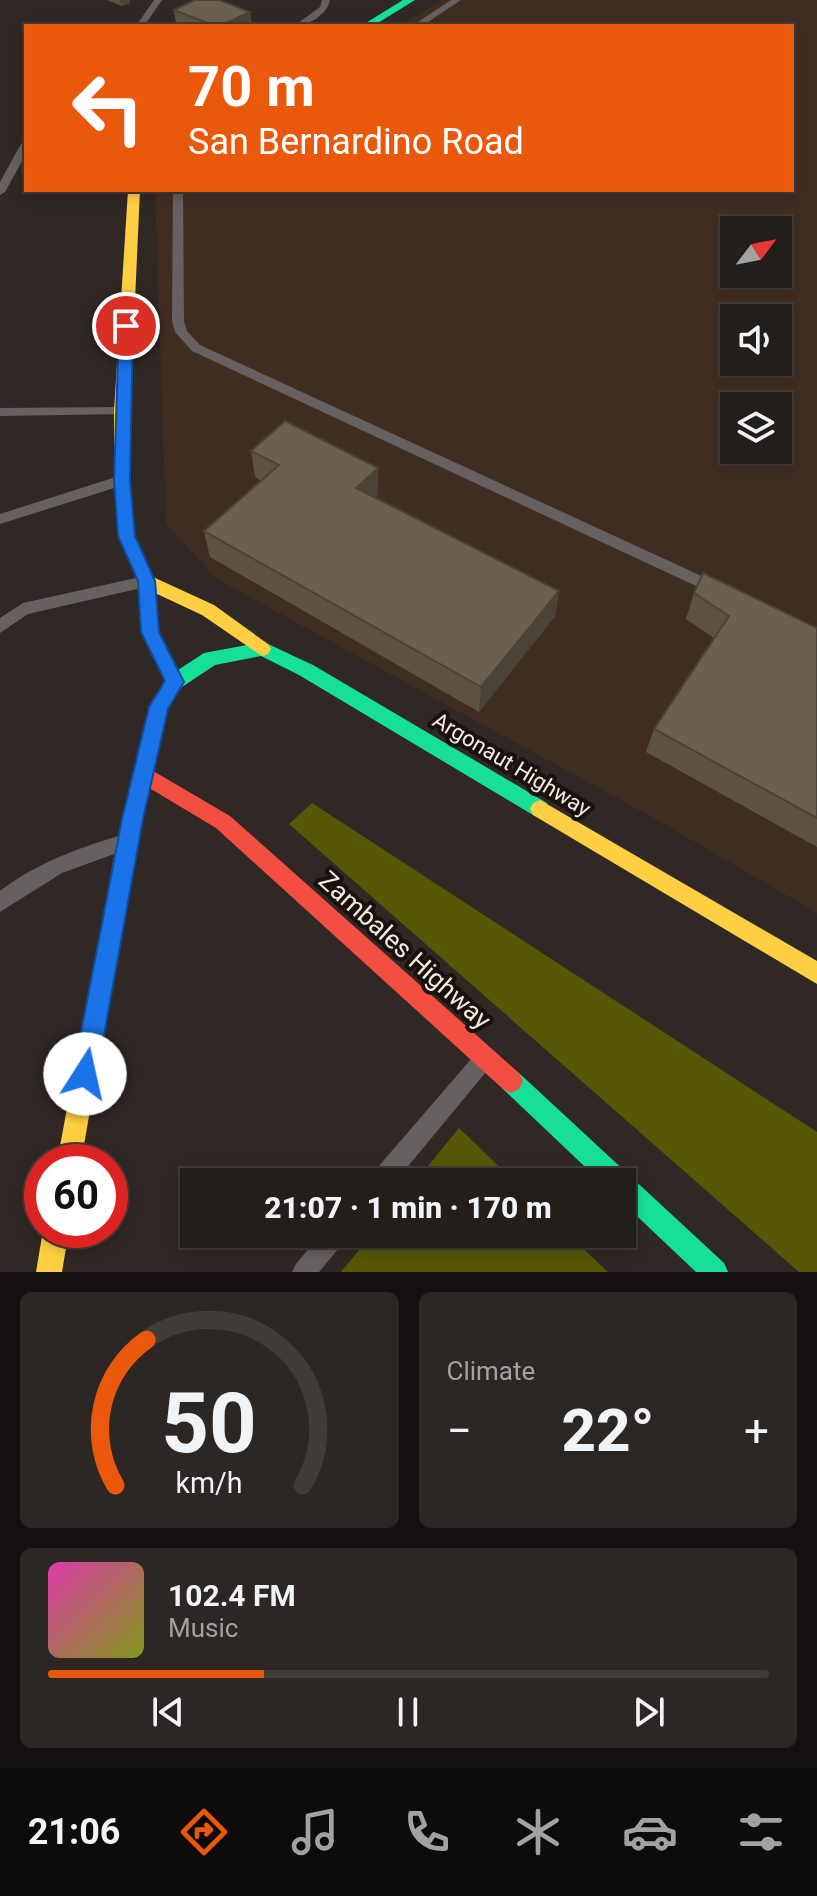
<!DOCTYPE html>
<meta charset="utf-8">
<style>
:root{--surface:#241e1b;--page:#2c2724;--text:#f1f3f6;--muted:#a3a2a3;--line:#413c3a;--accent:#ea580c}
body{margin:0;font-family:Roboto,sans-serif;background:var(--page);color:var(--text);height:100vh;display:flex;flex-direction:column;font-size:30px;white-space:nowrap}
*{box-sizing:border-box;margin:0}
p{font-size:26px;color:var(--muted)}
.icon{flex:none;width:44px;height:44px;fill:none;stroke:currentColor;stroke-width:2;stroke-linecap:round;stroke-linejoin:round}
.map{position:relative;height:1272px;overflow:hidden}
.drawer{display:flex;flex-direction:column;gap:20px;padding:20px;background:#14100f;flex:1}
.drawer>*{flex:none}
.hud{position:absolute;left:24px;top:24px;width:770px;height:168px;border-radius:0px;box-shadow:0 4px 12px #0003,0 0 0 2px var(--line);background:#ea580c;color:#fff;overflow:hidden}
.needle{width:52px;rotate:58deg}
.buttons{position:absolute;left:720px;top:216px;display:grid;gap:16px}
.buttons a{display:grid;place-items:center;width:72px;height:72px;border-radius:0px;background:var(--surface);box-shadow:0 4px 12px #0003,0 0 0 2px var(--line);font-size:40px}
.speed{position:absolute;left:24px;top:1144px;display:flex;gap:16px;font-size:40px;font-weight:700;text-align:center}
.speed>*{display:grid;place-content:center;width:104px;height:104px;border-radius:50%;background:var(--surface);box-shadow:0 4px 12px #0003,0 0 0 2px var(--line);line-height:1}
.speed .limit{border:12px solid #d22;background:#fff;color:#111}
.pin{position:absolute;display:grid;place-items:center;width:68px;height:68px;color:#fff;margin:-34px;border:4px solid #fff;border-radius:50%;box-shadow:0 2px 8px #0007}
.me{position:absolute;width:88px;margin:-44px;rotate:10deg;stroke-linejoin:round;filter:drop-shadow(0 0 6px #0008)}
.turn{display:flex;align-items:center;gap:28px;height:168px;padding:0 32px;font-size:36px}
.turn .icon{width:104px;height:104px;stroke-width:2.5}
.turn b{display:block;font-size:56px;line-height:68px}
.big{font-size:60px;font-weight:800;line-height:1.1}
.drawer .widget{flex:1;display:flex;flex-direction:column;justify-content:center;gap:12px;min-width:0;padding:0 28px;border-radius:12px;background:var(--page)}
.drawer .dial{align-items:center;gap:0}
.dial svg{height:208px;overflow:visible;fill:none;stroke:var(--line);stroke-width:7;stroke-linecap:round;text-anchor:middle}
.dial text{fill:var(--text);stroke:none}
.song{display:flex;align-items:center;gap:24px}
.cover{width:96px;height:96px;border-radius:12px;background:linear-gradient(135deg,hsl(320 70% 55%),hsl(70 70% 35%))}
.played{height:8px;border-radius:4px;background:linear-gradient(90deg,var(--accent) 30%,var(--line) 30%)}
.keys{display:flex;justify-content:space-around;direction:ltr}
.heat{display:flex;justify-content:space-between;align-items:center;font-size:44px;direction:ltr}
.drawer .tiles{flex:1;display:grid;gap:20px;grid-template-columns:1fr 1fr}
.widget:last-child{grid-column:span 2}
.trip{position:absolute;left:180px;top:1168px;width:456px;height:80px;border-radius:0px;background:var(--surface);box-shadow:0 4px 12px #0003,0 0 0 2px var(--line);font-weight:800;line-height:80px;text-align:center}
.menu{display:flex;height:128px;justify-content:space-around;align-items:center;background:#0e0c0b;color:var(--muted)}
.menu .icon{width:56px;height:56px}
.menu .current{color:var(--accent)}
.menu b{font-size:36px;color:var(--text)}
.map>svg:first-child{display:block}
.built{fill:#402d21;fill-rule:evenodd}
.forest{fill:#575805}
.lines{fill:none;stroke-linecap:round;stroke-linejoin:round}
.lane{fill:#666160;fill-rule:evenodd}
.fast{fill:#16e098;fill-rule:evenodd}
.slow{fill:#ffcf43;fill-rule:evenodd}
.jam{fill:#f24e42;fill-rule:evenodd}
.wall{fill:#5c5344}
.shaded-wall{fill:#4b4337}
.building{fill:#6b604f;stroke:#4b4337;stroke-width:2}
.route{fill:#1a73e8;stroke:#114b97;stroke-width:2}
.labels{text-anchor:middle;stroke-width:8;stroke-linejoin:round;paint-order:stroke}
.street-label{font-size:22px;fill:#f6ebe5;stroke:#18110d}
.near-street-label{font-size:26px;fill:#f6ebe5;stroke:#18110d}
</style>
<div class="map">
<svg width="817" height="1272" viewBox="0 0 817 1272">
<rect width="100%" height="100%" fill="#302824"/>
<path class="built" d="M442,0H817V913L659,821L217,579L166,524L155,190H792V26H399ZM734,230H778V274H734ZM734,318H778V362H734ZM734,406H778V450H734Z"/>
<path class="forest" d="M312,803L817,1132V1272H799L289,824Z
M459,1128L515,1182H415Z
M372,1234H568L608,1272H341Z"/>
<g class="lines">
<path class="lane" d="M154,0H162L144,26H136Z
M322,0H330C327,15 308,26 294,26L320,7Z
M451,0H461L422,26H412Z
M26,141V154L5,192L0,195V182L21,144Z
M173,190H183L184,321L187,331L200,345L721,585L724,589L721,593H711L192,351L175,332L172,321Z
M122,407L127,408V414L0,416V408Z
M122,475L129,480L127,484L0,524V514Z
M145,576L150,578L153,582L150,586L28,614L0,633V618L23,603Z
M118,836L125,838L127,844L125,850L62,873L0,912V891C35,864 76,849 118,836Z
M479,1055L486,1058L489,1065L486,1072L395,1182H369L372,1174L472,1058Z
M321,1234H347L344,1242L319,1272H292L296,1264Z"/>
<path class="fast" d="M403,0H415L373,26H361Z
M146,574L155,581L159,632L178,670L204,653L262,642L268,644L313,665L547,803L550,809L547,815L540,818L533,815L299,675L261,656L215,665L182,687L168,709L155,760L148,762L141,760L138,754L150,707L165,681L141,632L137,581Z
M511,1069L519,1073L724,1263L728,1272H696L622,1202V1182H601L503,1089L499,1081L503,1073Z"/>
<path class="slow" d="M128,190H140L130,411V480L134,536L153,577L214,605L268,644L271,649L268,654L262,656L202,615L140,586L118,536L114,480V411Z
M148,746L155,748L158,754L137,841L81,1162H57L117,841L138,754L141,748Z
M540,800L817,961V984L533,815L530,809L533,803Z
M43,1230H69L62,1272H36Z"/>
<path class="jam" d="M143,765L230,816L519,1073L523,1081L519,1089L511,1093L503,1089L216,828L136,780L133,774L136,768Z"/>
</g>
<path class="wall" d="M107,0H130V3L122,6Z
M174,10L250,12L252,26H182L176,24Z
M251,451L378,494L375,497L559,591L555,616L479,712L210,557L204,531L261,481L255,477Z
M694,593L817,628V847L646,752L654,729L714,638L686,619Z"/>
<path class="shaded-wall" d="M120,0H130V3L122,6Z
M250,12L251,26H220Z
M378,468V494L358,514L356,488Z
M559,591L555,616L479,712L481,687Z
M221,1234H226L220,1241L217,1238Z"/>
<path class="building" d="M195,0H219L250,12L220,26H215L174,10Z
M285,421L378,468L356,488L559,591L481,687L204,531L279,465L251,451Z
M703,573L817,628V818L654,729L729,616L694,593Z
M219,1176L224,1182H213Z"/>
<path class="route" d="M126,321L133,326L130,480L135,536L155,581L159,632L184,682L168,709L143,819L97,1074L93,1083L85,1086L76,1083L73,1074L122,819L149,707L165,681L141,632L138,581L118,536L114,480L119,326Z"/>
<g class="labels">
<g class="street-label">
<text transform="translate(512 764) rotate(31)" y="8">Argonaut Highway</text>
</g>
<g class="near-street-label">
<text transform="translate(405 950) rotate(42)" y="9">Zambales Highway</text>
</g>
</g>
</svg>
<div class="buttons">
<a><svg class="needle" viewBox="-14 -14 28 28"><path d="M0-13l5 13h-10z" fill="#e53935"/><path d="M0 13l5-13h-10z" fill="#a3a2a3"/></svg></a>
<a><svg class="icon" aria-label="sound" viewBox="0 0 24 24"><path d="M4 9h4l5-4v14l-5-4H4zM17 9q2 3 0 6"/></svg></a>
<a><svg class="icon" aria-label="layers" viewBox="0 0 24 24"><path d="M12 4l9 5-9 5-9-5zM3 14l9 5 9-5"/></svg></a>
</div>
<div class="speed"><div class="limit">60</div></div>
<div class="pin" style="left:126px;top:326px;background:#d93025"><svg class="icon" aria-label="arrive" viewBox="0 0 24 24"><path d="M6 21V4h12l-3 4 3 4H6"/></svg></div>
<svg class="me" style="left:85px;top:1074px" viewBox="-20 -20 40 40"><circle r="19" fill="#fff"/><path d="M0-13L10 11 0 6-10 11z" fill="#1a73e8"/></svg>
<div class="trip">21:07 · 1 min · 170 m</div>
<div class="hud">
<div class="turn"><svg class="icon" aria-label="left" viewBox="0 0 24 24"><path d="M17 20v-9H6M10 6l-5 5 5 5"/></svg><div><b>70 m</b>San Bernardino Road</div></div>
</div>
</div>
<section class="drawer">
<div class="tiles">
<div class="widget dial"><svg viewBox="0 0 100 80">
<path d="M14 69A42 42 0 1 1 86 69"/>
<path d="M14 69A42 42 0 0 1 26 13" stroke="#ea580c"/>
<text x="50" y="56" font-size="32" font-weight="700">50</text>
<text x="50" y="72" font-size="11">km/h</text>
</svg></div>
<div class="widget"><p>Climate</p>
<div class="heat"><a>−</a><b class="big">22°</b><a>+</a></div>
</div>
<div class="widget">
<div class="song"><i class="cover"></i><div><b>102.4 FM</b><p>Music</p></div></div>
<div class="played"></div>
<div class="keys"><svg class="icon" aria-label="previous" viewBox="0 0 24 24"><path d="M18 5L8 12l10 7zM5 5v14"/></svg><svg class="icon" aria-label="pause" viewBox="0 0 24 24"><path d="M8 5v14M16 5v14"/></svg><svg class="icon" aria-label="next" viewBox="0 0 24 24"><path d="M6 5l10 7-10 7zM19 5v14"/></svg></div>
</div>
</div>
</section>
<nav class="menu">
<b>21:06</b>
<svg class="icon current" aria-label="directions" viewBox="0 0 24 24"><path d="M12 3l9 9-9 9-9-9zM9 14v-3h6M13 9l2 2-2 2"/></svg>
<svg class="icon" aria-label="music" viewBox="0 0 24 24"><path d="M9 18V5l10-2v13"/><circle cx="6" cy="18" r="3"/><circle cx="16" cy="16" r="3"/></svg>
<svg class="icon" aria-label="phone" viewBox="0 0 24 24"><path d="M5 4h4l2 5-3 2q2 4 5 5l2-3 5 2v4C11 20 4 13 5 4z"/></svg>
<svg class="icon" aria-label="climate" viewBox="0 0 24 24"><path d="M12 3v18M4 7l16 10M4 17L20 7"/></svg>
<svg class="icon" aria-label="car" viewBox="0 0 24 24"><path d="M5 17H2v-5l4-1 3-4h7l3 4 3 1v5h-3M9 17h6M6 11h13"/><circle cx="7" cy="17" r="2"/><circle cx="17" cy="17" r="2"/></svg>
<svg class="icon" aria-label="filters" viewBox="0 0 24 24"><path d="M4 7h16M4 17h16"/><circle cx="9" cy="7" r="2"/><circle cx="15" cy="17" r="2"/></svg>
</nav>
